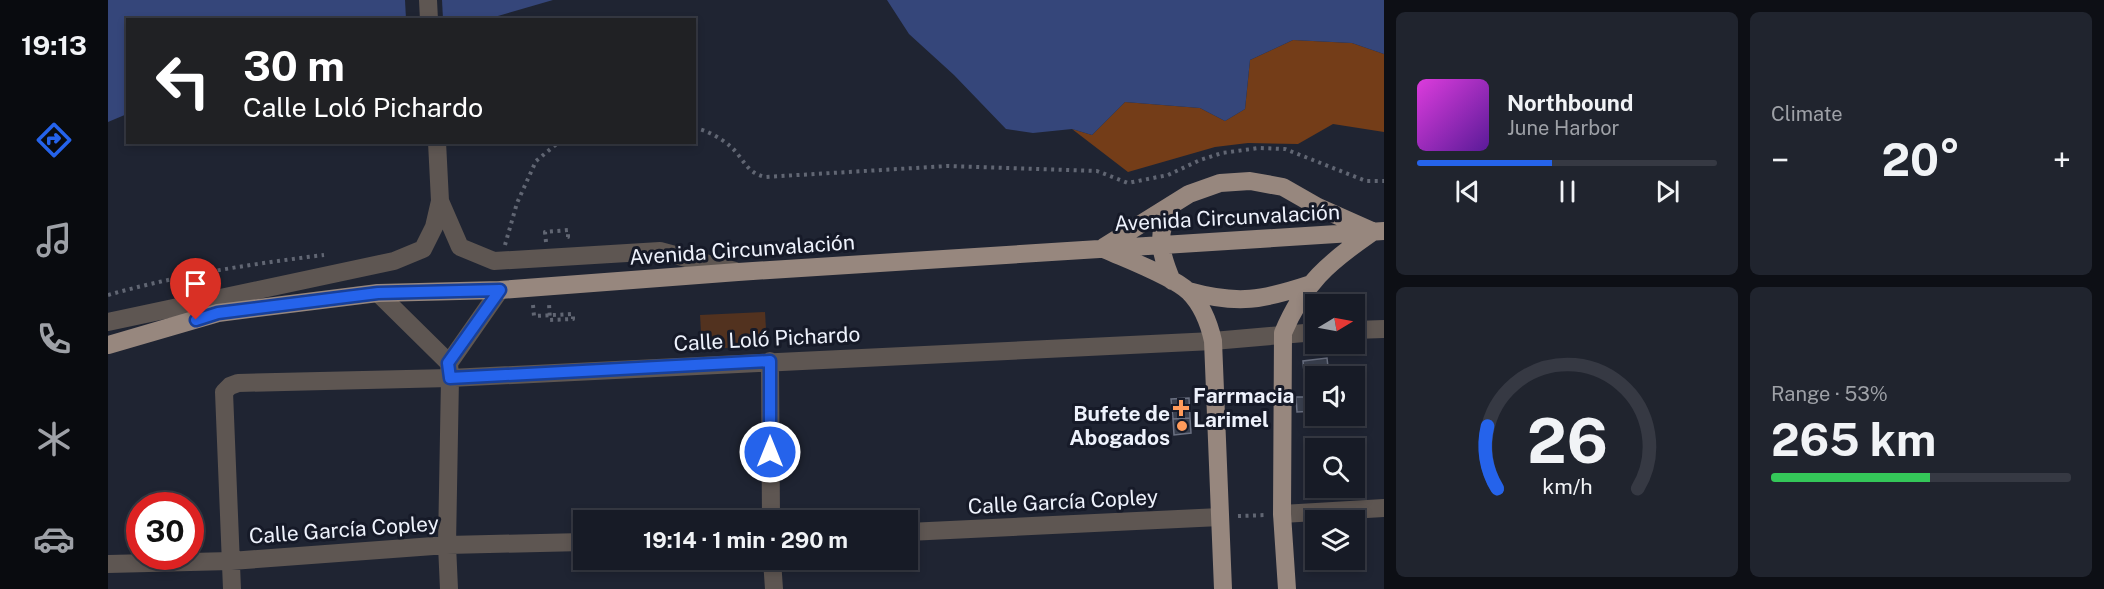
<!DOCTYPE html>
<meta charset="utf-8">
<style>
:root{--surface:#171b26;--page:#20242e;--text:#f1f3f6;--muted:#9ea1a7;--line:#363943;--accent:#2563eb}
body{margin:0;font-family:"Public Sans",sans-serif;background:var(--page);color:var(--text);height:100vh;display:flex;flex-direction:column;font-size:22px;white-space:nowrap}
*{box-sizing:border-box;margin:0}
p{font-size:20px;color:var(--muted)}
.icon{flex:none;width:33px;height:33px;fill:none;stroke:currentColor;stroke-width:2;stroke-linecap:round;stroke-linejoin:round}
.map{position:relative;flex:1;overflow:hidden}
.panel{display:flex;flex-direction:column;gap:12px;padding:12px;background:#0d0f15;width:720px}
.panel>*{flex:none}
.hud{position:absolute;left:18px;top:18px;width:570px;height:126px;border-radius:0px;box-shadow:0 3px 9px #0003,0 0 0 2px var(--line);background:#202124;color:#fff;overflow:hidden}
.needle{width:39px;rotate:80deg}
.controls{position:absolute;left:1197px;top:294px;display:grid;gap:12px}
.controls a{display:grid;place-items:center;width:60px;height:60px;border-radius:0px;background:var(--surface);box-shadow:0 3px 9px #0003,0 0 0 2px var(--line);font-size:30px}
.speed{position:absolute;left:18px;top:492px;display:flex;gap:12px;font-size:30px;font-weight:700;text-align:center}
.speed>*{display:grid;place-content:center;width:78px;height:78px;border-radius:50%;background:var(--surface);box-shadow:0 3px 9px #0003,0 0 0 2px var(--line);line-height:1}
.speed .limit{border:9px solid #d22;background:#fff;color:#111}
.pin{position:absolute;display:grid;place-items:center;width:51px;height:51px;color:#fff;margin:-62px -26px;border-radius:50% 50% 50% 0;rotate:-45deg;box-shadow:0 0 6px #0007}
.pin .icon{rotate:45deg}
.me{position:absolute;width:66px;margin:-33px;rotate:0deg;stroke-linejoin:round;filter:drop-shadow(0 0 4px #0008)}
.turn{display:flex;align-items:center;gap:21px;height:126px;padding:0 18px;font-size:27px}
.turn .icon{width:78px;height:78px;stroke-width:2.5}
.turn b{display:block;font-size:42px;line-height:51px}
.big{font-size:45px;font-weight:700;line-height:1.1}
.panel .card{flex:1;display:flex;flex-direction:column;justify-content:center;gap:9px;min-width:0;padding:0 21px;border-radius:9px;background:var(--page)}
.panel .dial{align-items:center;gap:0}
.dial svg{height:156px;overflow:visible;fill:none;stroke:var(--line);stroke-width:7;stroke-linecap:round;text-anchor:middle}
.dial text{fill:var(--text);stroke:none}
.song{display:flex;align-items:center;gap:18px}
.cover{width:72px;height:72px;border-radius:9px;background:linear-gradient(135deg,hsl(300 70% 55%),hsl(270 70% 35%))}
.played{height:6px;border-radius:3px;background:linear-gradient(90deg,var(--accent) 45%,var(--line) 45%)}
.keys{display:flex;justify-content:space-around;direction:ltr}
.heat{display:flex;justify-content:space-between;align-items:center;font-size:33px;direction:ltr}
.charge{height:9px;border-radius:4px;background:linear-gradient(90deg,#34c759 53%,var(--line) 0)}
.panel .tiles{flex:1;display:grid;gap:12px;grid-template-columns:repeat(2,1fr)}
.trip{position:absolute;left:465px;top:510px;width:345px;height:60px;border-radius:0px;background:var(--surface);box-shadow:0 3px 9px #0003,0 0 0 2px var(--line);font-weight:700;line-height:60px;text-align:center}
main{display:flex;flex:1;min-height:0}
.tab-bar{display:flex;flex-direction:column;width:108px;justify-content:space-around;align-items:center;background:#090b0f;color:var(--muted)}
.tab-bar .icon{width:42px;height:42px}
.tab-bar .on{color:var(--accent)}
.tab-bar b{font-size:27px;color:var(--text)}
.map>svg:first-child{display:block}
.green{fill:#52321f}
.forest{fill:#743d18}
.water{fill:#35467a}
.pier{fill:#1f2432}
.building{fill:#393f4e;stroke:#6a7081;stroke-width:1.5}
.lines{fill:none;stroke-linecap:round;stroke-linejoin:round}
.path{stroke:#616673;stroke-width:4;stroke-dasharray:3 4.5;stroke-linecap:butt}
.street{stroke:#5e5652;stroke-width:18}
.primary{stroke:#97877e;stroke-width:18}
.route-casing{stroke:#184099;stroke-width:15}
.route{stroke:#2563eb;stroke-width:10}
.poi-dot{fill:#ff9b5b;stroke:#161a28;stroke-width:2}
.labels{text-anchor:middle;stroke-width:6;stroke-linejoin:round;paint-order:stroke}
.street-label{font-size:21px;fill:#eef2fc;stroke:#161a28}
.poi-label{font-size:21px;font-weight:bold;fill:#eef2fc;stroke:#161a28;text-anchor:start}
</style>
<main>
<nav class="tab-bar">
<b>19:13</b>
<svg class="icon on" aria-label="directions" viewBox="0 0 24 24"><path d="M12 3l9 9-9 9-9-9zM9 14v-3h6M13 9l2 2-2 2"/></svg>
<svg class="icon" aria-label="music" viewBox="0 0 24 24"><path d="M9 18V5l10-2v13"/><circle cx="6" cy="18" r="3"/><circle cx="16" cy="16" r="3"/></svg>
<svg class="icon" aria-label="phone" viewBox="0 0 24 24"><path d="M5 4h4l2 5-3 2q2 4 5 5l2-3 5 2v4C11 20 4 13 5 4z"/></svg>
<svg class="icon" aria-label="climate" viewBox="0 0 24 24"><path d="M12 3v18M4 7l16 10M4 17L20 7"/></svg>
<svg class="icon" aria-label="car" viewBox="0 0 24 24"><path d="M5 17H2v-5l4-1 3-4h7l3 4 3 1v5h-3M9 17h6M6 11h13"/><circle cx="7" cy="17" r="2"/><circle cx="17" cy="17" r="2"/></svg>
</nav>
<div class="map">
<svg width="1276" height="589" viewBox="0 0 1276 589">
<rect width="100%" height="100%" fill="#1f2432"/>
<path class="green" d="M657,312L659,346L594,349L592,315Z"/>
<path class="forest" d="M1185,40L1244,43L1276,54V132L1225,124L1190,144L1140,143L1107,147L1020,172L964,129L984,135L1017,102L1092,108L1117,121L1137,109L1142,60Z"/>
<path class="water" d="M0,0H445L376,20H20L19,114L0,122Z
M779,0H1276V54L1244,43L1185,40L1142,60L1137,109L1117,121L1092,108L1017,102L984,135L964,129L925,133L898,129L846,75L801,34Z"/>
<path class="pier" d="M297,0H334L335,19H298Z"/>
<path class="building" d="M1219,358L1221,376H1208V383L1197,384L1195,361Z
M1188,397H1208V411L1189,412Z
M1081,398L1082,418L1065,419L1063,399Z
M1082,418L1083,433L1066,435L1065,419Z"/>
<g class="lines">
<path class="path" d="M586,128C597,129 614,139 622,146C636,158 637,172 657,177L840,166L989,171L1020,183L1060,175L1092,160L1114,153L1151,148L1177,149L1258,181H1276
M438,242L437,232L460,230V237H456
M397,245L409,203L428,161L451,142
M0,295C70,275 143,264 216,255
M425,305L426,316L465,314V319L442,320L441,304
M1130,516L1159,515"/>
<path class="street" d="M320,0L321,20
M332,201L352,247L386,261L552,251L627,271
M270,293L341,363L342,378L339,545L341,589
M0,322L286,261L315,249L326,227L332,201L329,142
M1246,330L1276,329
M662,361L663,520
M341,363L392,290
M1174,514L1276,508
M800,532L1112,517
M664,560L666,589
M0,564L123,561L339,545L476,542
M124,589L116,392L122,386L130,383L342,378L1105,341L1208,332"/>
<path class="primary" d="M1063,205C1048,236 1051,250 1064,281
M996,247L1081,194L1112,183L1142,181L1175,187L1210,207L1264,231
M998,250C1018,259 1066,277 1081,292C1094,305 1101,323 1105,341L1115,589
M1080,291C1130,305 1155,300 1203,284
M0,345L110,313L270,293L392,290L630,272L1276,231
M1179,589L1174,514L1175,333C1196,283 1220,263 1263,233"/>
</g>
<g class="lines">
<g class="route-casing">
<path id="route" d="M88,320L110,313L270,293L392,290L340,363L342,378L662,361V452"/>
</g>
<use href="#route" class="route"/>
</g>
<g class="poi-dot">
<path d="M1070 399h6v6h6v6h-6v6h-6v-6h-6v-6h6z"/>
<circle cx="1074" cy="426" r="6"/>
</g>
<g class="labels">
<g class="street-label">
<text transform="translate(1119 218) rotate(-3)" y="7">Avenida Circunvalación</text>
<text transform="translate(634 250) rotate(-4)" y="7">Avenida Circunvalación</text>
<text transform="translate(659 339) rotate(-3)" y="7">Calle Loló Pichardo</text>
<text transform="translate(955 502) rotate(-3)" y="7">Calle García Copley</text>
<text transform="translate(236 530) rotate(-4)" y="7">Calle García Copley</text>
</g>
<g class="poi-label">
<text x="1085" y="403">Farrmacia<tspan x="1085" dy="24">Larimel</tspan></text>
<text x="1062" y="421" text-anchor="end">Bufete de<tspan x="1062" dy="24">Abogados</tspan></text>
</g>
</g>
</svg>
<div class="controls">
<a><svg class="needle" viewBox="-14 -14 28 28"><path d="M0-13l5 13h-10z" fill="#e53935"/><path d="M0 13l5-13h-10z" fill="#9ea1a7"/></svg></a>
<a><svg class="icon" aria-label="sound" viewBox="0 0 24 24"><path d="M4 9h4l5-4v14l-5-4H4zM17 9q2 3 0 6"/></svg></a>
<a><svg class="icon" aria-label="search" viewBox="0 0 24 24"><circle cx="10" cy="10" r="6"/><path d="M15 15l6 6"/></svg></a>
<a><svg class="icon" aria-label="layers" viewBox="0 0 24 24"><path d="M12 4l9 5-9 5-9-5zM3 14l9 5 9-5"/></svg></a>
</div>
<div class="speed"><div class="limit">30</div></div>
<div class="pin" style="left:88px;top:320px;background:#d93025"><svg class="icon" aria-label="arrive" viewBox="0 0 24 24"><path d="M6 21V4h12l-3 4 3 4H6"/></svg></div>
<svg class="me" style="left:662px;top:452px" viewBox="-20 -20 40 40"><circle r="17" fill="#2563eb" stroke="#fff" stroke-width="3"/><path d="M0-11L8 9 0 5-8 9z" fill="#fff"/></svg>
<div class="trip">19:14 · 1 min · 290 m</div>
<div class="hud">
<div class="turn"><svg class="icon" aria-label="left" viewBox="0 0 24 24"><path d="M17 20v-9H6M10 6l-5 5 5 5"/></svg><div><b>30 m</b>Calle Loló Pichardo</div></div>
</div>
</div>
<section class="panel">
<div class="tiles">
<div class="card">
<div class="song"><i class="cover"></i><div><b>Northbound</b><p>June Harbor</p></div></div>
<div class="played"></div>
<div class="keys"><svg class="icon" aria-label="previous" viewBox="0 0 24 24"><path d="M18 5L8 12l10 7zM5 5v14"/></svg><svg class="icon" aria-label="pause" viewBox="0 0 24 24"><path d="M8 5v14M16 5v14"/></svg><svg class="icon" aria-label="next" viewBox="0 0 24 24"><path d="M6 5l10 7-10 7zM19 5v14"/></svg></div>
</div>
<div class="card"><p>Climate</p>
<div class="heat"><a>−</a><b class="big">20°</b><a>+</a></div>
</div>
<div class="card dial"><svg viewBox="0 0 100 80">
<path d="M14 69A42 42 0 1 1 86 69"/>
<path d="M14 69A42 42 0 0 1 9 37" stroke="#2563eb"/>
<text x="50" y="56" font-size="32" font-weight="700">26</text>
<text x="50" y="72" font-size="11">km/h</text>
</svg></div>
<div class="card"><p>Range · 53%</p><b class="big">265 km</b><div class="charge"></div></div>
</div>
</section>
</main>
